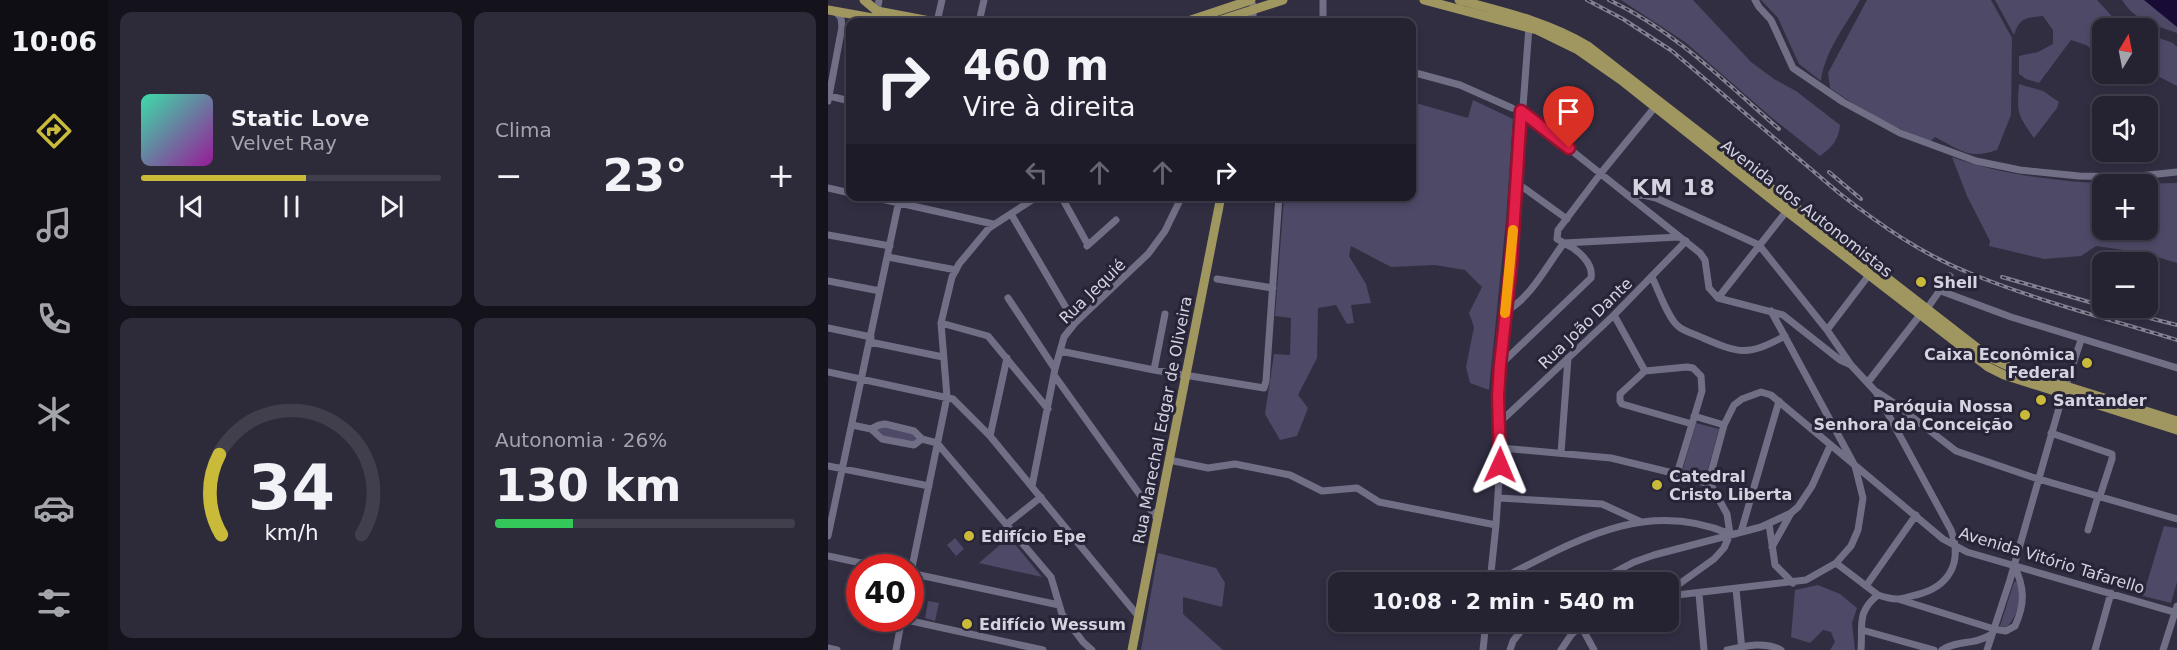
<!DOCTYPE html>
<html lang="pt">
<meta charset="utf-8">
<style>
:root{--surface:#252232;--page:#2d2a3a;--text:#f1f3f6;--muted:#a3a4ac;--line:#423f4d;--accent:#c9ba3a}
body{margin:0;font-family:"DejaVu Sans",sans-serif;background:var(--page);color:var(--text);height:100vh;display:flex;flex-direction:column;font-size:22px;white-space:nowrap}
*{box-sizing:border-box;margin:0}
p{font-size:20px;color:var(--muted)}
.icon{flex:none;width:33px;height:33px;fill:none;stroke:currentColor;stroke-width:2;stroke-linecap:round;stroke-linejoin:round}
.map{position:relative;flex:1;overflow:hidden}
.drawer{display:flex;flex-direction:column;gap:12px;padding:12px;background:#14131c;width:720px}
.drawer>*{flex:none}
.banner{position:absolute;left:18px;top:18px;width:570px;height:183px;border-radius:12px;box-shadow:0 3px 9px #0003,0 0 0 2px var(--line);background:#252232;color:var(--text);overflow:hidden}
.needle{width:39px;rotate:10deg}
.fabs{position:absolute;left:1264px;top:18px;display:grid;gap:12px}
.fabs a{display:grid;place-items:center;width:66px;height:66px;border-radius:12px;background:var(--surface);box-shadow:0 3px 9px #0003,0 0 0 2px var(--line);font-size:30px}
.speed{position:absolute;left:18px;top:554px;display:flex;gap:12px;font-size:30px;font-weight:700;text-align:center}
.speed>*{display:grid;place-content:center;width:78px;height:78px;border-radius:50%;background:var(--surface);box-shadow:0 3px 9px #0003,0 0 0 2px var(--line);line-height:1}
.speed .limit{border:9px solid #d22;background:#fff;color:#111}
.pin{position:absolute;display:grid;place-items:center;width:51px;height:51px;color:#fff;margin:-62px -26px;border-radius:50% 50% 50% 0;rotate:-45deg;box-shadow:0 0 6px #0007}
.pin .icon{rotate:45deg}
.me{position:absolute;width:66px;margin:-33px;rotate:1deg;stroke-linejoin:round;filter:drop-shadow(0 0 4px #0008)}
.turn{display:flex;align-items:center;gap:21px;height:126px;padding:0 18px;font-size:27px}
.turn .icon{width:78px;height:78px;stroke-width:2.5}
.turn b{display:block;font-size:42px;line-height:51px}
.lanes{display:flex;align-items:center;height:57px;padding:0 18px;background:#0003;justify-content:center;gap:30px;direction:ltr}
.lanes .off{opacity:.35}
.big{font-size:45px;font-weight:600;line-height:1.1}
.drawer .card{flex:1;display:flex;flex-direction:column;justify-content:center;gap:9px;min-width:0;padding:0 21px;border-radius:12px;background:var(--page)}
.drawer .dial{align-items:center;gap:0}
.dial svg{height:156px;overflow:visible;fill:none;stroke:var(--line);stroke-width:7;stroke-linecap:round;text-anchor:middle}
.dial text{fill:var(--text);stroke:none}
.song{display:flex;align-items:center;gap:18px}
.cover{width:72px;height:72px;border-radius:9px;background:linear-gradient(135deg,hsl(160 70% 55%),hsl(300 70% 35%))}
.played{height:6px;border-radius:3px;background:linear-gradient(90deg,var(--accent) 55%,var(--line) 55%)}
.keys{display:flex;justify-content:space-around;direction:ltr}
.heat{display:flex;justify-content:space-between;align-items:center;font-size:33px;direction:ltr}
.charge{height:9px;border-radius:4px;background:linear-gradient(90deg,#34c759 26%,var(--line) 0)}
.drawer .tiles{flex:1;display:grid;gap:12px;grid-template-columns:repeat(2,1fr)}
.trip{position:absolute;left:500px;top:572px;width:351px;height:60px;border-radius:12px;background:var(--surface);box-shadow:0 3px 9px #0003,0 0 0 2px var(--line);font-weight:600;line-height:60px;text-align:center}
main{display:flex;flex:1;min-height:0}
.tabs{display:flex;flex-direction:column;width:108px;justify-content:space-around;align-items:center;background:#0f0e14;color:var(--muted)}
.tabs .icon{width:42px;height:42px}
.tabs .current{color:var(--accent)}
.tabs b{font-size:27px;color:var(--text)}
.map>svg:first-child{display:block}
.green{fill:#4d4967}
.water{fill:#180c37}
.lines{fill:none;stroke-linecap:round;stroke-linejoin:round}
.minor{stroke:#716f86;stroke-width:7}
.major{stroke:#a09760;stroke-width:9}
.rail-casing{stroke:#848292;stroke-width:4}
.rail{stroke:#272437;stroke-width:1.5;stroke-dasharray:4.5;stroke-linecap:butt}
.route-casing{stroke:#92132f;stroke-width:15}
.route{stroke:#e11d48;stroke-width:10}
.slow{stroke:#f59e0b;stroke-width:10}
.poi-dot{fill:#c9ba3a;stroke:#272437;stroke-width:2}
.labels{text-anchor:middle;stroke-width:6;stroke-linejoin:round;paint-order:stroke}
.street-label{font-size:16px;fill:#d4d3e0;stroke:#272437}
.poi-label{font-size:16px;font-weight:bold;fill:#d4d3e0;stroke:#272437;text-anchor:start}
.district-label{font-size:22px;font-weight:bold;letter-spacing:1.5px;fill:#d4d3e0;stroke:#272437}
</style>
<main>
<nav class="tabs">
<b>10:06</b>
<svg class="icon current" aria-label="directions" viewBox="0 0 24 24"><path d="M12 3l9 9-9 9-9-9zM9 14v-3h6M13 9l2 2-2 2"/></svg>
<svg class="icon" aria-label="music" viewBox="0 0 24 24"><path d="M9 18V5l10-2v13"/><circle cx="6" cy="18" r="3"/><circle cx="16" cy="16" r="3"/></svg>
<svg class="icon" aria-label="phone" viewBox="0 0 24 24"><path d="M5 4h4l2 5-3 2q2 4 5 5l2-3 5 2v4C11 20 4 13 5 4z"/></svg>
<svg class="icon" aria-label="climate" viewBox="0 0 24 24"><path d="M12 3v18M4 7l16 10M4 17L20 7"/></svg>
<svg class="icon" aria-label="car" viewBox="0 0 24 24"><path d="M5 17H2v-5l4-1 3-4h7l3 4 3 1v5h-3M9 17h6M6 11h13"/><circle cx="7" cy="17" r="2"/><circle cx="17" cy="17" r="2"/></svg>
<svg class="icon" aria-label="filters" viewBox="0 0 24 24"><path d="M4 7h16M4 17h16"/><circle cx="9" cy="7" r="2"/><circle cx="15" cy="17" r="2"/></svg>
</nav>
<section class="drawer">
<div class="tiles">
<div class="card">
<div class="song"><i class="cover"></i><div><b>Static Love</b><p>Velvet Ray</p></div></div>
<div class="played"></div>
<div class="keys"><svg class="icon" aria-label="previous" viewBox="0 0 24 24"><path d="M18 5L8 12l10 7zM5 5v14"/></svg><svg class="icon" aria-label="pause" viewBox="0 0 24 24"><path d="M8 5v14M16 5v14"/></svg><svg class="icon" aria-label="next" viewBox="0 0 24 24"><path d="M6 5l10 7-10 7zM19 5v14"/></svg></div>
</div>
<div class="card"><p>Clima</p>
<div class="heat"><a>−</a><b class="big">23°</b><a>+</a></div>
</div>
<div class="card dial"><svg viewBox="0 0 100 80">
<path d="M14 69A42 42 0 1 1 86 69"/>
<path d="M14 69A42 42 0 0 1 13 28" stroke="#c9ba3a"/>
<text x="50" y="56" font-size="32" font-weight="700">34</text>
<text x="50" y="72" font-size="11">km/h</text>
</svg></div>
<div class="card"><p>Autonomia · 26%</p><b class="big">130 km</b><div class="charge"></div></div>
</div>
</section>
<div class="map">
<svg width="1349" height="650" viewBox="0 0 1349 650">
<rect width="100%" height="100%" fill="#312e42"/>
<path class="green" d="M793,0H865L923,62L946,79L968,91L1012,125C1011,140 1003,148 992,156L943,117L857,42Z
M933,0H1032C1018,25 996,52 993,81L971,64L950,18Z
M1039,0H1163L1184,38L1183,115L1169,150C1141,160 1132,150 1107,137L1103,141C1067,129 1033,110 1002,88L1000,73Z
M1167,0H1269L1292,25L1305,28H1275V50L1266,51L1258,45L1243,40L1211,83L1198,79L1191,74V56L1210,52L1225,44V30L1215,16C1198,18 1192,17 1186,35Z
M1294,0H1316L1349,18V33C1327,25 1307,21 1294,0Z
M1320,34L1345,43L1349,47V86L1320,71Z
M1191,84L1215,91L1231,102L1229,108L1206,138C1189,114 1189,113 1191,84Z
M645,100L685,119L678,220L661,390L642,383L638,367L646,327L641,313L654,287L637,270L607,265L563,267L523,246L521,256L538,284L543,303L523,305L526,323L519,324L508,305L490,308L489,358L470,395L480,408L469,436L452,440L437,414L446,354L462,355L463,318L447,316L456,197L584,196V102L640,118Z
M1124,157C1174,175 1228,181 1282,184H1275V230H1320V184H1307L1349,183V263L1316,253L1268,246L1253,256L1216,259L1161,246L1162,241L1139,196Z
M868,423L891,429L877,480L854,472Z
M53,427L87,434L90,439L86,443L51,436L48,430Z
M1336,526L1349,528V582L1343,603L1315,596Z
M181,537L214,577L151,563Z
M127,538L136,549L128,556L119,545Z
M330,553L388,568L397,583L394,607L355,597V614L395,650H313Z
M1190,581C1195,595 1189,619 1178,627L1172,626L1186,582Z
M990,585L1012,594L1029,608L1024,623L1027,650H1002L1007,642L1003,632L995,630L982,643L963,637L967,590Z
M100,601L111,603L107,621L97,618Z"/>
<path class="water" d="M1316,0H1349V27Z"/>
<g class="lines">
<path class="minor" d="M927,0L931,7L943,20L965,68L1015,102L1072,133L1148,161L1192,170L1251,176L1301,177L1349,172
M49,11L51,0
M416,12L417,22
M109,22L114,0
M151,22L156,0
M425,22V5
M495,22V0
M584,72L632,85L684,108
M1,96L22,101
M0,101L14,27L13,18L8,12
M694,111L872,253L877,260L881,288L890,298L955,315L1012,360L1023,365
M689,183L739,219
M0,188L22,193
M40,196L165,224
M233,196L260,245
M801,196L815,195L828,198L931,245L999,330L1023,365L1048,392L1123,530C1135,563 1121,587 1088,595C1082,596 1075,599 1069,599C1063,599 1056,597 1050,595C1028,612 1035,626 1033,650
M183,214L247,323
M0,235L62,246
M736,243L851,237
M259,246L288,220
M60,257L128,270
M824,277C830,289 840,318 850,326C856,332 868,334 875,338C912,354 920,356 957,336
M389,279L445,288
M0,281L52,291
M1113,291L1183,317L1349,368
M180,298L227,369
M890,298L961,208
M1098,310L1122,276
M678,311C703,298 719,265 736,243L729,239L730,230L773,173L827,107
M786,315L817,371
M113,323L160,336L220,409
M0,328L43,337
M999,330L1041,275
M42,342L115,357
M232,351L326,370L436,388L438,381L451,196
M672,365L763,278C766,263 749,249 736,243
M326,370L337,314
M817,371L859,367L865,368L873,376L874,391L849,474
M817,371L792,394V401L794,404L864,424
M0,372L125,399L162,436L311,617
M226,375L330,520
M1040,382L1092,315
M1238,385L1253,340
M1049,392L1066,403L1128,451L1204,477L1349,519
M866,416L896,425
M672,422L786,315L858,241
M24,425L43,429L54,439L86,445L94,439
M43,429L51,425L57,424L86,431L94,439L109,443L223,577L234,614L255,642L264,650
M1223,433L1284,454V459L1272,496
M162,436L179,358
M673,448L783,458L849,474L880,484L884,487L899,514L902,534L896,548L886,559L840,592
M733,453L740,358
M341,460L380,468L407,464L462,475L494,491L529,488L551,502L668,525
M0,466L101,486
M880,484L896,425L906,405L914,399L933,392L943,395L1115,539L1139,552L1349,613
M204,486L227,369L236,337L247,323L320,254L337,231L354,196
M670,498L774,504L811,521
M179,524L213,497
M941,524L947,565L965,583
M1260,530L1270,496
M913,532L951,401
M0,536L72,196
M944,547L963,513
M0,556L52,567
M1008,563L1050,595
M82,573L231,605
M82,577L119,397L113,323L124,277L131,264L161,228L210,196
M662,582L668,525L673,448L670,396L672,365L683,266L701,27
M667,582C744,543 815,497 902,534
M768,582L806,562L826,555L933,527L963,513L970,507L984,486L1002,446
M1038,586L1088,515
M908,589L914,650
M871,594L876,650
M840,596L978,580L1008,563L1023,546L1030,530L1035,498L1027,466L943,311
M1070,599L1166,629L1178,631L1187,626C1197,604 1197,587 1186,566
M74,619L215,650
M753,626L766,650
M1034,630L1106,650
M0,648L9,650
M68,650L74,618
M655,650L658,621
M682,650L685,641L701,621
M733,650L743,635L758,621
M899,650C917,646 936,641 953,650
M1114,650C1131,639 1145,646 1164,634
M1159,650L1182,580L1235,394
M1267,650L1283,593
M1335,650L1349,606"/>
<path class="major" d="M36,0L49,11L107,22
M596,0L709,30L750,50L793,80L953,207L1160,367L1176,375L1349,430
M631,0C676,12 720,22 760,46L1161,357L1190,371L1349,421
M0,10L67,22
M357,22L423,0
M387,22L455,0
M304,650L393,196"/>
<g class="rail-casing">
<path id="rail" d="M759,0L795,19L844,51L1011,193C1052,225 1095,255 1144,274C1210,301 1281,319 1349,340
M781,0C847,31 897,82 951,129
M1001,172L1033,199
M1174,277L1275,306
M1282,308L1349,325"/>
</g>
<use href="#rail" class="rail"/>
</g>
<g class="lines">
<g class="route-casing">
<path id="route" d="M672,465L670,396L672,365L683,266L693,111L741,148"/>
</g>
<use href="#route" class="route"/>
<path class="slow" d="M677,313L685,230"/>
</g>
<g class="poi-dot">
<circle cx="1093" cy="282" r="6"/>
<circle cx="1259" cy="363" r="6"/>
<circle cx="1213" cy="400" r="6"/>
<circle cx="1197" cy="415" r="6"/>
<circle cx="829" cy="485" r="6"/>
<circle cx="141" cy="536" r="6"/>
<circle cx="139" cy="624" r="6"/>
</g>
<g class="labels">
<g class="street-label">
<text transform="translate(979 208) rotate(38)" y="6">Avenida dos Autonomistas</text>
<text transform="translate(264 291) rotate(-44)" y="6">Rua Jequié</text>
<text transform="translate(757 323) rotate(-44)" y="6">Rua João Dante</text>
<text transform="translate(334 420) rotate(-79)" y="6">Rua Marechal Edgar de Oliveira</text>
<text transform="translate(1224 560) rotate(17)" y="6">Avenida Vitório Tafarello</text>
</g>
<g class="poi-label">
<text x="1105" y="288">Shell</text>
<text x="1247" y="360" text-anchor="end">Caixa Econômica<tspan x="1247" dy="18">Federal</tspan></text>
<text x="1225" y="406">Santander</text>
<text x="1185" y="412" text-anchor="end">Paróquia Nossa<tspan x="1185" dy="18">Senhora da Conceição</tspan></text>
<text x="841" y="482">Catedral<tspan x="841" dy="18">Cristo Liberta</tspan></text>
<text x="153" y="542">Edifício Epe</text>
<text x="151" y="630">Edifício Wessum</text>
</g>
<g class="district-label">
<text x="846" y="195">KM 18</text>
</g>
</g>
</svg>
<div class="fabs">
<a><svg class="needle" viewBox="-14 -14 28 28"><path d="M0-13l5 13h-10z" fill="#e53935"/><path d="M0 13l5-13h-10z" fill="#a3a4ac"/></svg></a>
<a><svg class="icon" aria-label="sound" viewBox="0 0 24 24"><path d="M4 9h4l5-4v14l-5-4H4zM17 9q2 3 0 6"/></svg></a>
<a>+</a>
<a>−</a>
</div>
<div class="speed"><div class="limit">40</div></div>
<div class="pin" style="left:741px;top:148px;background:#d93025"><svg class="icon" aria-label="arrive" viewBox="0 0 24 24"><path d="M6 21V4h12l-3 4 3 4H6"/></svg></div>
<svg class="me" style="left:672px;top:465px" viewBox="-20 -20 40 40"><path d="M0-17L14 15 0 8-14 15z" fill="#e11d48" stroke="#fff" stroke-width="4"/></svg>
<div class="trip">10:08 · 2 min · 540 m</div>
<div class="banner">
<div class="turn"><svg class="icon" aria-label="right" viewBox="0 0 24 24"><path d="M7 20v-9h11M14 6l5 5-5 5"/></svg><div><b>460 m</b>Vire à direita</div></div>
<div class="lanes"><svg class="icon off" aria-label="left" viewBox="0 0 24 24"><path d="M17 20v-9H6M10 6l-5 5 5 5"/></svg><svg class="icon off" aria-label="ahead" viewBox="0 0 24 24"><path d="M12 20V5M6 11l6-6 6 6"/></svg><svg class="icon off" aria-label="ahead" viewBox="0 0 24 24"><path d="M12 20V5M6 11l6-6 6 6"/></svg><svg class="icon" aria-label="right" viewBox="0 0 24 24"><path d="M7 20v-9h11M14 6l5 5-5 5"/></svg></div>
</div>
</div>
</main>
